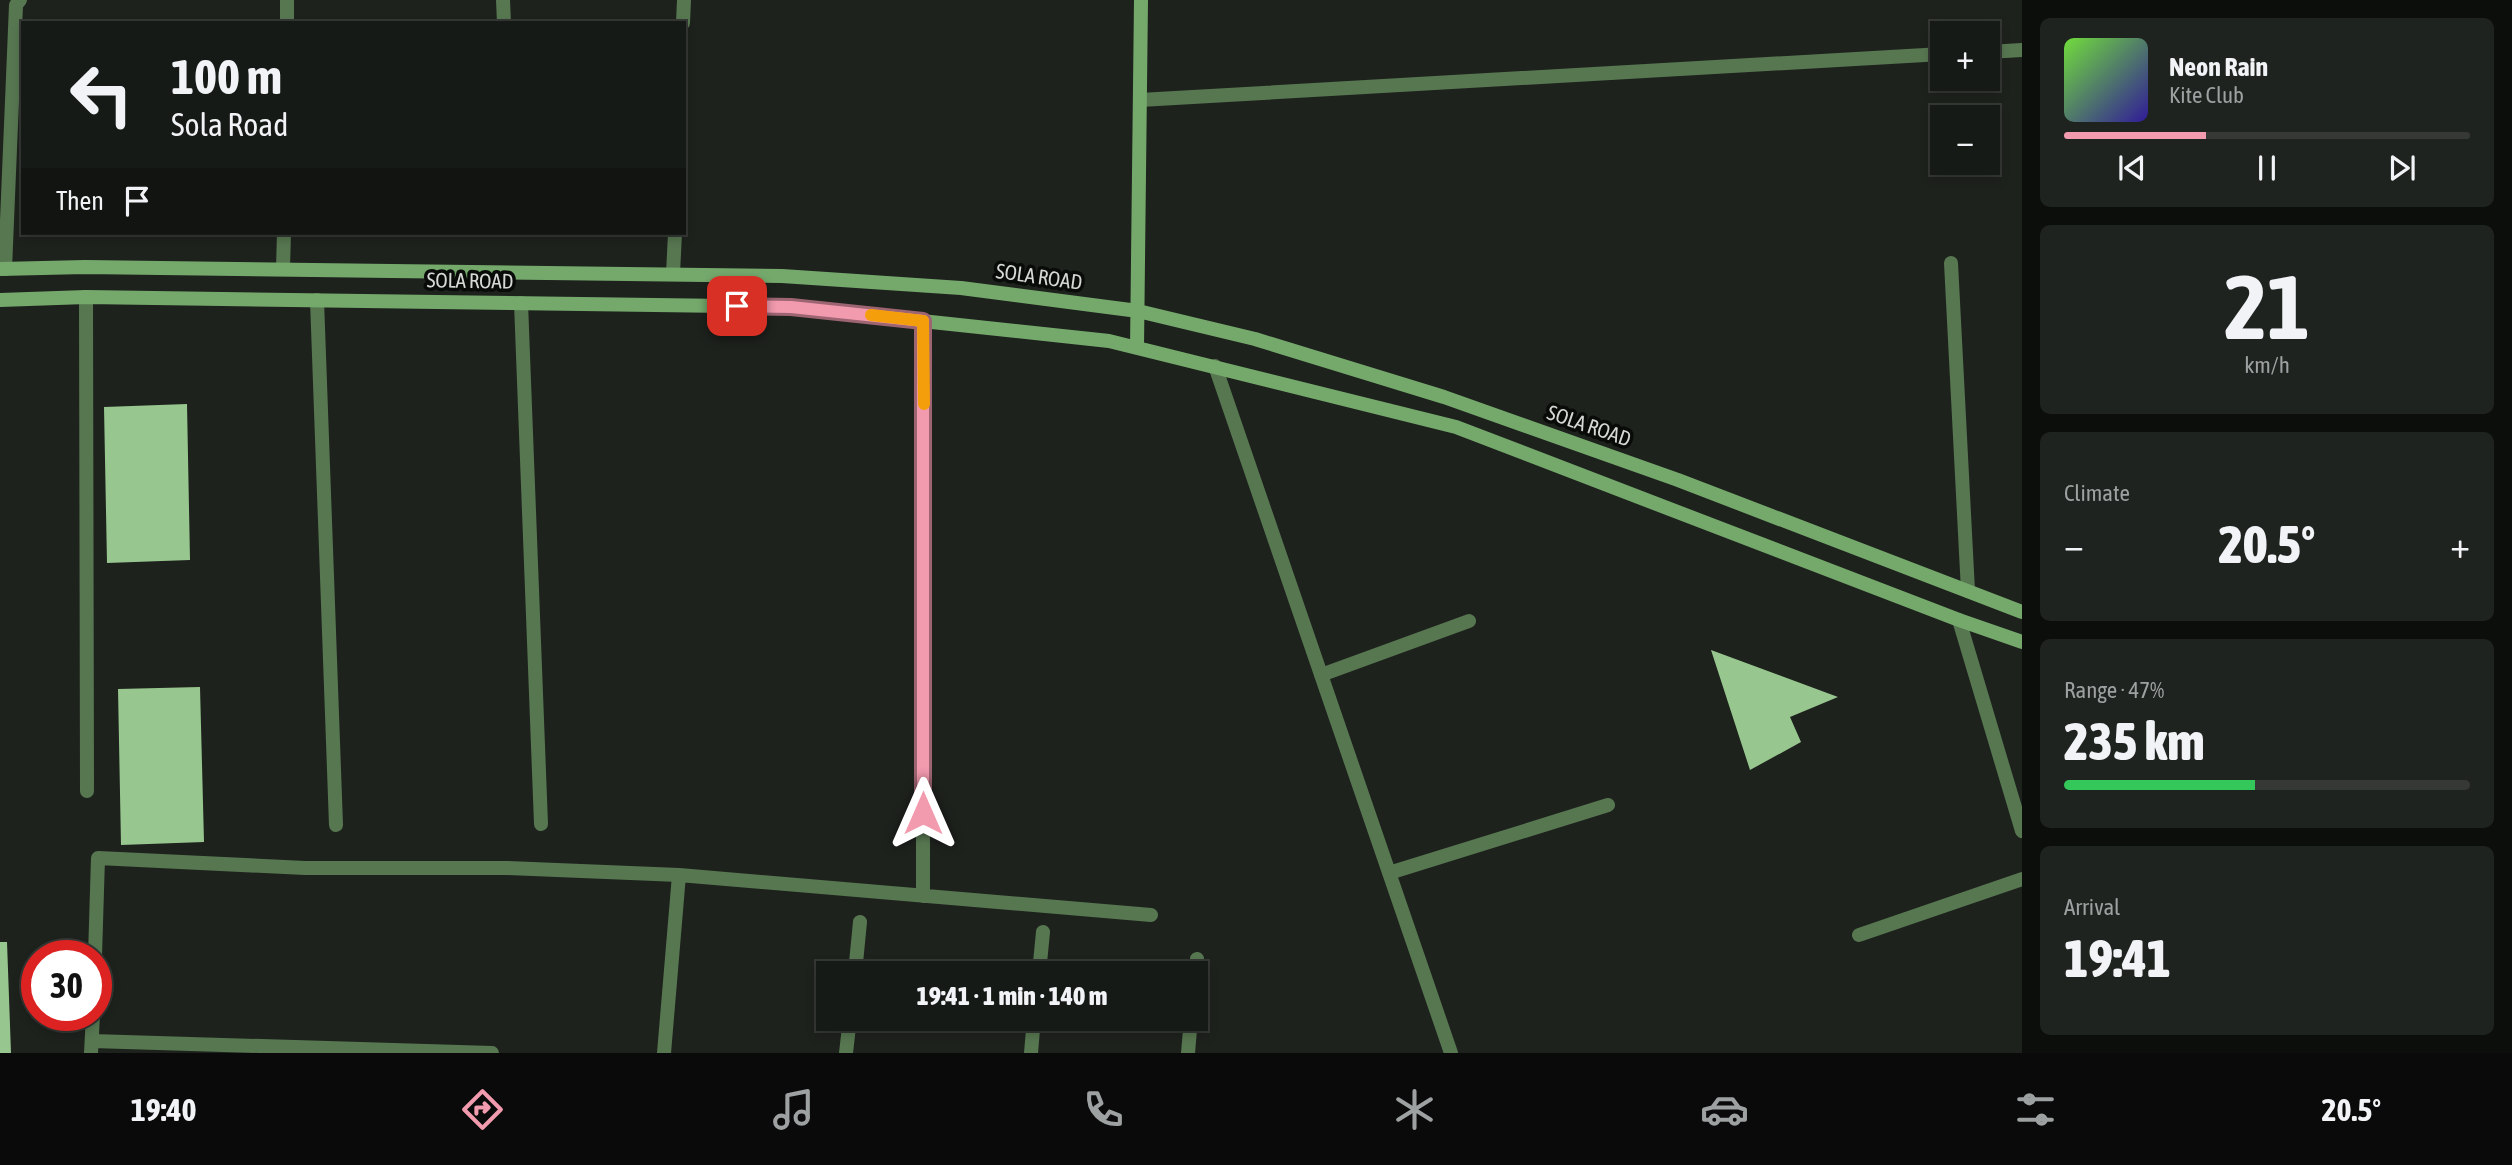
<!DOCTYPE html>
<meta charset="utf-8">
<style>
:root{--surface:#161a16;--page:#1f231f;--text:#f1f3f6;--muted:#9ea1a1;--line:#353835;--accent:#f29aae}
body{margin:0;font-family:"Asap Condensed",sans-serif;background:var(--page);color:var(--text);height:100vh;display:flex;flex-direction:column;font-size:26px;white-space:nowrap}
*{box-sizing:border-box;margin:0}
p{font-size:23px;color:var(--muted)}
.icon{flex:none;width:38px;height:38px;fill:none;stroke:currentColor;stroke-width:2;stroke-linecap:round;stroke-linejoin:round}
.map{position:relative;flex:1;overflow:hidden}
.details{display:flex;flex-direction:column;gap:18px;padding:18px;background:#0c0e0c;width:490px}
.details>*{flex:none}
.top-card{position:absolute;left:21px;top:21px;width:665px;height:214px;border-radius:0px;box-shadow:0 4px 10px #0003,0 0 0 2px var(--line);background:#161a16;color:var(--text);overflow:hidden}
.buttons{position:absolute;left:1930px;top:21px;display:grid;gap:14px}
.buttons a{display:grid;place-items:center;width:70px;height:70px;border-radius:0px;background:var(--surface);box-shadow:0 4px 10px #0003,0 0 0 2px var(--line);font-size:35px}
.speed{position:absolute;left:21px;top:940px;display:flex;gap:14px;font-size:35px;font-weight:700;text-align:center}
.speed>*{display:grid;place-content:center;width:91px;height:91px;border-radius:50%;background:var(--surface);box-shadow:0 4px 10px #0003,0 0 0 2px var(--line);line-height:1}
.speed .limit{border:10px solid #d22;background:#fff;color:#111}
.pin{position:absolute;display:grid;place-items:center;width:60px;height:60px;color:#fff;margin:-30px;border-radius:14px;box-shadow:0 4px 10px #0006}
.me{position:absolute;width:77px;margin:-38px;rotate:0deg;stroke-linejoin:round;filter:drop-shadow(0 0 5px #0008)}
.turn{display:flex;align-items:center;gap:24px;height:147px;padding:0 35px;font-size:32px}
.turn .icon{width:91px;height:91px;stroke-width:2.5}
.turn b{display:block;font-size:49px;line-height:60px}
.then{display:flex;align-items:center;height:66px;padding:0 35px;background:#0003;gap:14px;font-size:26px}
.big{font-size:52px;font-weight:800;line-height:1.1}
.details .card{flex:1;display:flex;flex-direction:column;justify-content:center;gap:10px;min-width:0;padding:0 24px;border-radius:10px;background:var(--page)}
.details .dial{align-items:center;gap:0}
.dial b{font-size:91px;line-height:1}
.song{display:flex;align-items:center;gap:21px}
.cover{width:84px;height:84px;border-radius:10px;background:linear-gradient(135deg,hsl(100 70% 55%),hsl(250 70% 35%))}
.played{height:7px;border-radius:4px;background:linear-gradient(90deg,var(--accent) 35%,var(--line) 35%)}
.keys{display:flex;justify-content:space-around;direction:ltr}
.heat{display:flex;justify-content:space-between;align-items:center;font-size:38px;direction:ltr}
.charge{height:10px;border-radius:5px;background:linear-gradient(90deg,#34c759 47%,var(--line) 0)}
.trip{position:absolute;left:816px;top:961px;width:392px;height:70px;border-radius:0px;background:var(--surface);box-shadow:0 4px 10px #0003,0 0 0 2px var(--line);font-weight:800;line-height:70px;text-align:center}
.dock{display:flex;height:112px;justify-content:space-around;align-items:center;background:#090a09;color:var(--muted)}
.dock .icon{width:49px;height:49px}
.dock .active{color:var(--accent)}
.dock b{font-size:32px;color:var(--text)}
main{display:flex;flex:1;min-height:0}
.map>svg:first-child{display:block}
.building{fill:#97c78f}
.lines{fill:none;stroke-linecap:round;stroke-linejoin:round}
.lane{stroke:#577751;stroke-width:14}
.street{stroke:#577751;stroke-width:14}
.secondary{stroke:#75a96c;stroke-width:14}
.route-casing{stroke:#9d6471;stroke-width:18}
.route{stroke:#f29aae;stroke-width:12}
.slow{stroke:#f59e0b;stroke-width:12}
.labels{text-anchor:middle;stroke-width:7;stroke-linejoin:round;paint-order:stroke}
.street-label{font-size:21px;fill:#d5d8d5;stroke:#090b09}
</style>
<main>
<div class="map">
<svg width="2022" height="1053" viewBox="0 0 2022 1053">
<rect width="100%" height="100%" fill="#1e221d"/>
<path class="building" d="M187,404L190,560L107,563L104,407Z
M1711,650L1838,697L1790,717L1801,742L1750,770Z
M200,687L204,842L121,845L118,689Z
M0,942H7L11,1053H0Z"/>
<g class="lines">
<path class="lane" d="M5,269L16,5L20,0"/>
<path class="street" d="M503,0L504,23
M287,23V0
M683,23L684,0
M1988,52L2022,50
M1140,100L1942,54
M1951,263L1968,591
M283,268L284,233
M673,274L675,233
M86,297L87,791
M317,300L336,825
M521,303L541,824
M1215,366L1451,1053
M1959,620L2022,831
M1321,675L1469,621
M1389,873L1608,805
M923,896V321
M1859,935L2022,879
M95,956L98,858L305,868H507L679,875L1151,915
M855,973L860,922
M1039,973L1043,932
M1195,978L1197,959
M92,1041L492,1053
M91,1053L93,1015
M664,1053L679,875
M846,1053L850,1018
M1031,1053L1034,1018
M1188,1053L1191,1018"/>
<path class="secondary" d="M0,269L85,267L782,276L961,288L1138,311L1255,339L1444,397L1678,480L2022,612
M0,300L86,297L791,307L1109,341L1456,427L1959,620L2022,642
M1137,348L1141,0"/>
</g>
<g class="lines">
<g class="route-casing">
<path id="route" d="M737,306L791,307L923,321V813"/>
</g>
<use href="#route" class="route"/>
<path class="slow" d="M871,315L923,321L924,404"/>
</g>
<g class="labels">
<g class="street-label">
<text transform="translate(1039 277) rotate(8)" y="7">SOLA ROAD</text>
<text transform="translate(470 281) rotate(1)" y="7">SOLA ROAD</text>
<text transform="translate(1589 426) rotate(19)" y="7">SOLA ROAD</text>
</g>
</g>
</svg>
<div class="buttons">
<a>+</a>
<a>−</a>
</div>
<div class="speed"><div class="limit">30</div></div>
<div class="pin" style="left:737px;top:306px;background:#d93025"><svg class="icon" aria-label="arrive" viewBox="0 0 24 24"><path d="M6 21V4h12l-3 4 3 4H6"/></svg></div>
<svg class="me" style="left:923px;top:813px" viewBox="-20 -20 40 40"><path d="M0-17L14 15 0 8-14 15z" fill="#f29aae" stroke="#fff" stroke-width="4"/></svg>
<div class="trip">19:41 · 1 min · 140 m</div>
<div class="top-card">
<div class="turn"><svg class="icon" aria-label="left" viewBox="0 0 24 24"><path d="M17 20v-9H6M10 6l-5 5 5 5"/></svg><div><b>100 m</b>Sola Road</div></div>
<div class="then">Then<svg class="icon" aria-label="arrive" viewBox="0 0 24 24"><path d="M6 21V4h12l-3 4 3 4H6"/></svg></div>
</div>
</div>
<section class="details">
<div class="card">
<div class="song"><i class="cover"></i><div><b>Neon Rain</b><p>Kite Club</p></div></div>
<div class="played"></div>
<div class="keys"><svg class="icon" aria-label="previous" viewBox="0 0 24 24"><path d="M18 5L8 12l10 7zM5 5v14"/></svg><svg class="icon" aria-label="pause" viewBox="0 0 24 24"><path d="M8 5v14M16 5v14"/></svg><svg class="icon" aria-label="next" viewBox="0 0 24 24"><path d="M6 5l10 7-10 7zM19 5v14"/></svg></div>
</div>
<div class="card dial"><b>21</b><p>km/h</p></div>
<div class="card"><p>Climate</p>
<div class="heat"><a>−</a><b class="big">20.5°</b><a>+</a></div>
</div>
<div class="card"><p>Range · 47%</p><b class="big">235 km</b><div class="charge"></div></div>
<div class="card"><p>Arrival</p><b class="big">19:41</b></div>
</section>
</main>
<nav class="dock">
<b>19:40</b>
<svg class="icon active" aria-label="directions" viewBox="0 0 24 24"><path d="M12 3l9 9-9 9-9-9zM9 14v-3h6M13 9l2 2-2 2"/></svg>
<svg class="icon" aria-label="music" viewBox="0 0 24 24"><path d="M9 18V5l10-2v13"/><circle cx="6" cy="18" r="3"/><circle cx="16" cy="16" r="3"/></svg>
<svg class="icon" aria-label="phone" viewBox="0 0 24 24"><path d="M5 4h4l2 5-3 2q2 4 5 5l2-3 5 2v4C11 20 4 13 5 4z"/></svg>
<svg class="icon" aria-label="climate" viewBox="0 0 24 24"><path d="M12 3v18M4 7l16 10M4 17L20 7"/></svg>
<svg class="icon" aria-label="car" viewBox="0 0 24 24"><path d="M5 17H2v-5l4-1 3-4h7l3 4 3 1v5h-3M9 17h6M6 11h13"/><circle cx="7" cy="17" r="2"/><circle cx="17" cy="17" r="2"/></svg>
<svg class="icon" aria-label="filters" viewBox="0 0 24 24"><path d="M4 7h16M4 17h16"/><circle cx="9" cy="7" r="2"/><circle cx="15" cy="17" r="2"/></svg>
<b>20.5°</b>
</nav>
